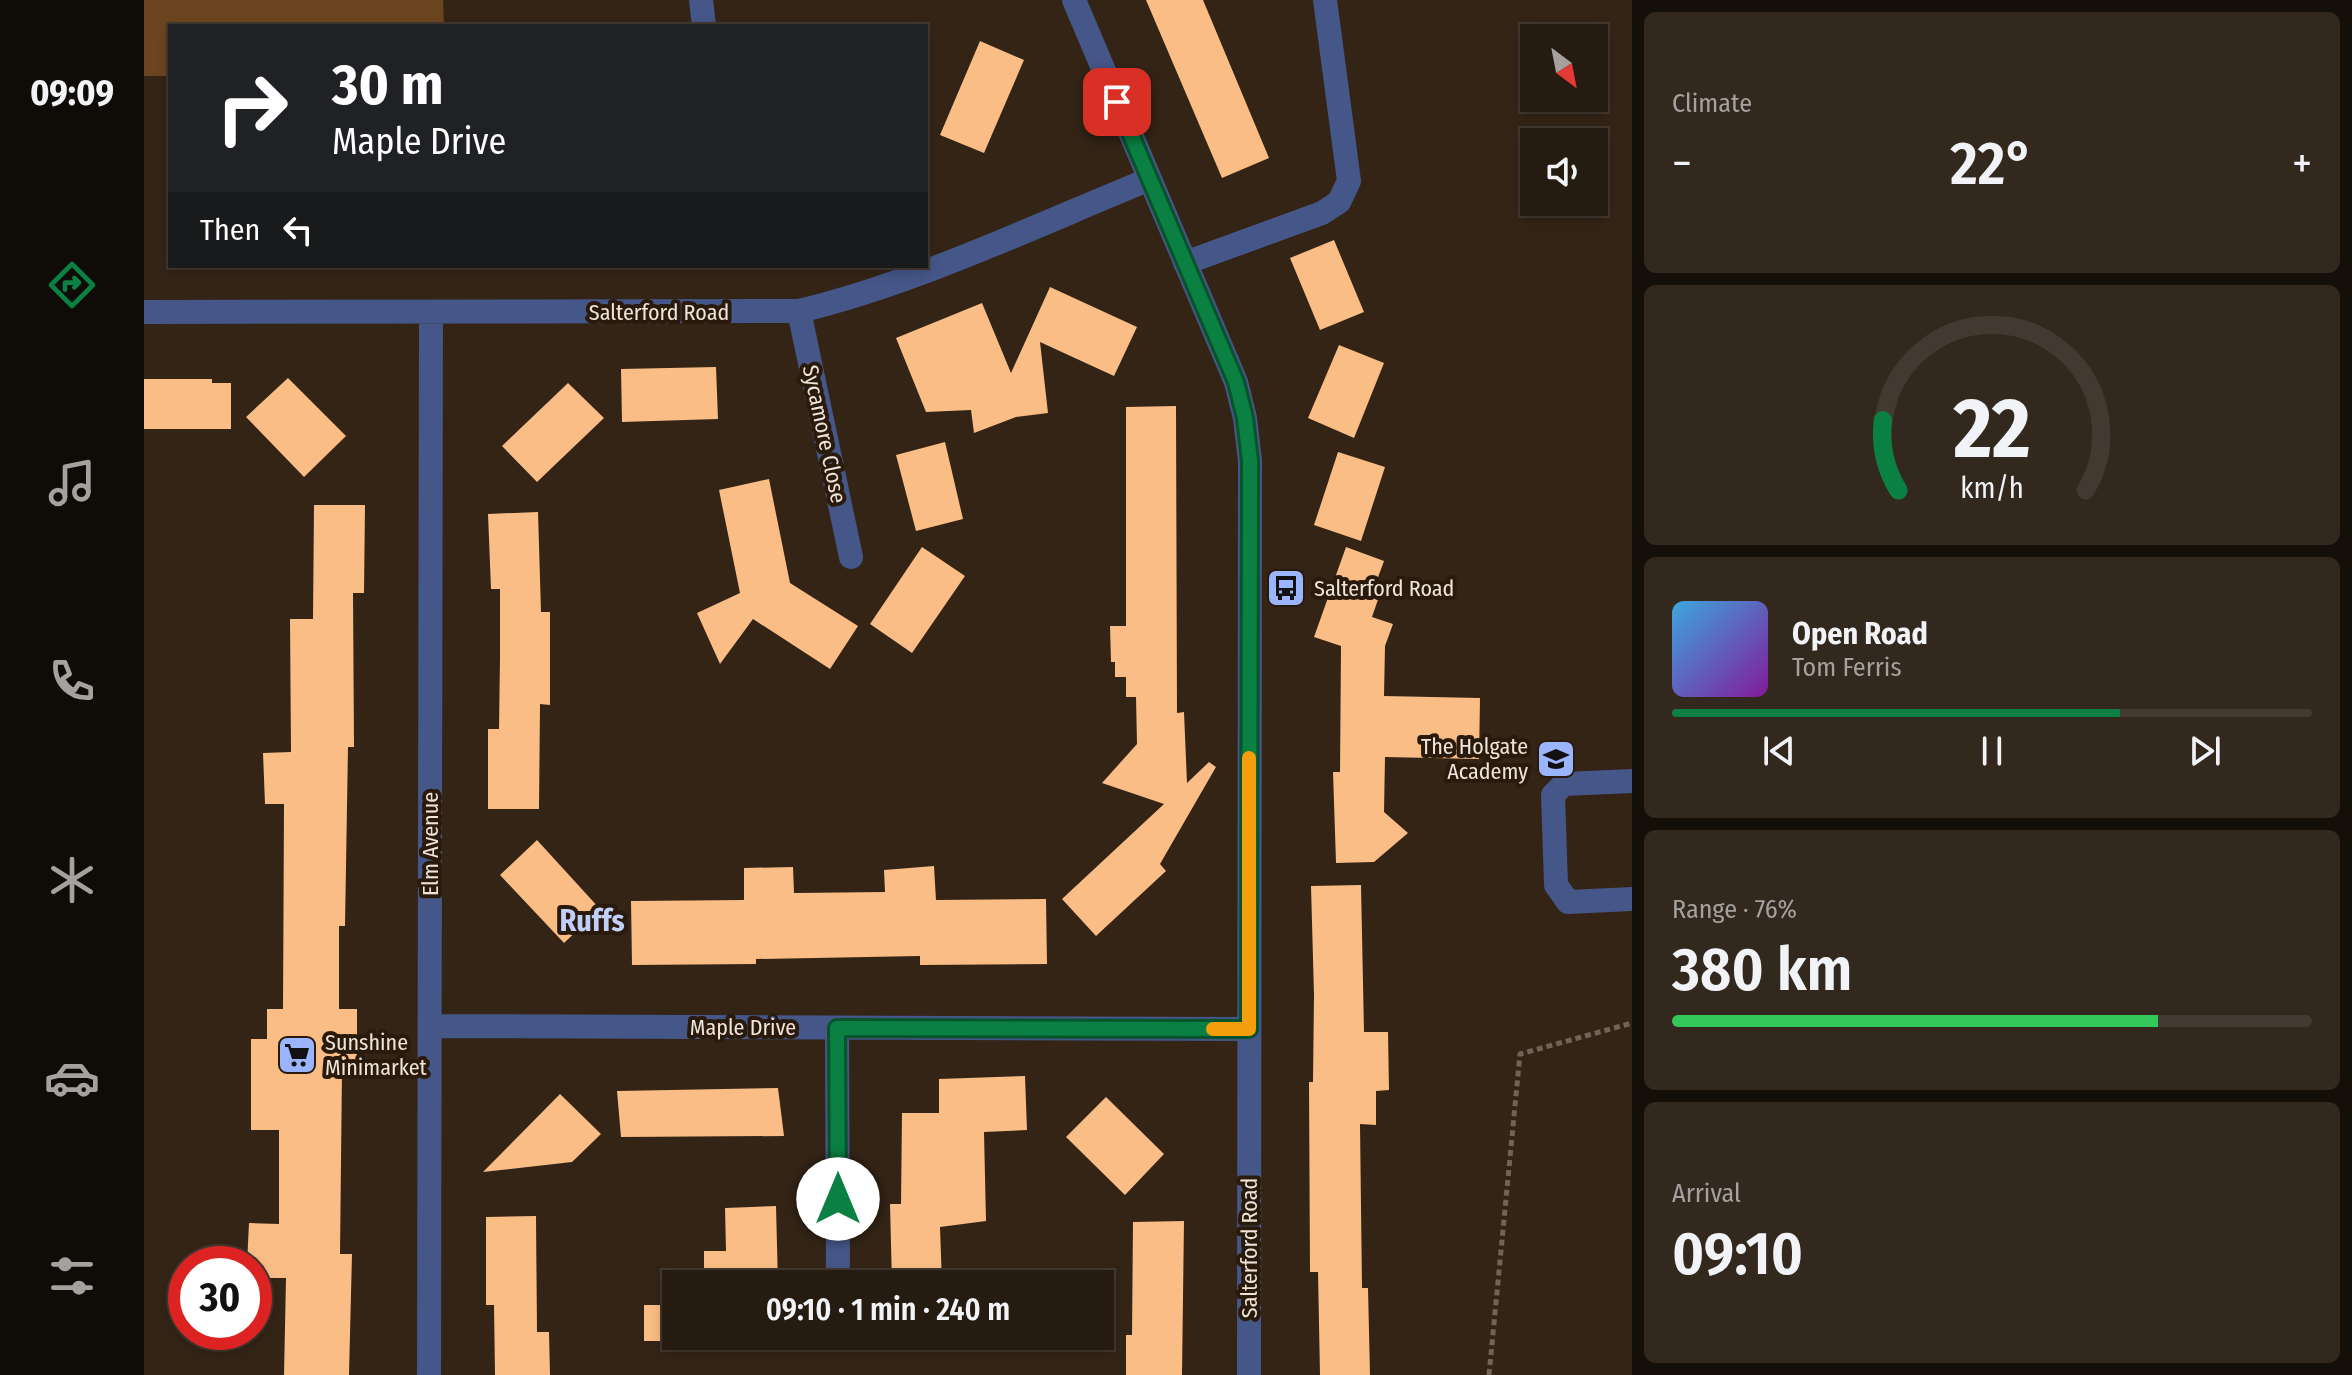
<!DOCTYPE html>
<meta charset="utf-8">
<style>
:root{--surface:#261b10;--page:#32281e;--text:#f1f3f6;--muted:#a4a19f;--line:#423930;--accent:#0b8043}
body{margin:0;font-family:"Fira Sans Condensed",sans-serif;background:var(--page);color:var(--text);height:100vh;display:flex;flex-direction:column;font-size:30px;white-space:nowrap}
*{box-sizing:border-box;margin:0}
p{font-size:26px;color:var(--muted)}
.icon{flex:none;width:44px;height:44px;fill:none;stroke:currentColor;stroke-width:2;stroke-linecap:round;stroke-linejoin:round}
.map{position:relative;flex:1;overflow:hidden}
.sheet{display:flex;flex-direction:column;gap:12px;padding:12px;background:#150f09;width:720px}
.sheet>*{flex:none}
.banner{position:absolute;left:24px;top:24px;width:760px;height:244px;border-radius:0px;box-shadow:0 4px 12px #0003,0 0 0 2px var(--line);background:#202124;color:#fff;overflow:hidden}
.needle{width:52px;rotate:148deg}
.tools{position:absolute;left:1376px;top:24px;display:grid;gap:16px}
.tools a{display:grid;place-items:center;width:88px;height:88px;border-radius:0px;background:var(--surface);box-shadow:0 4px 12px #0003,0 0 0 2px var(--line);font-size:40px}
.speed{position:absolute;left:24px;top:1246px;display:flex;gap:16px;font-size:40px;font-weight:700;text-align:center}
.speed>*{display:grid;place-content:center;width:104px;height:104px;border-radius:50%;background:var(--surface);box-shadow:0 4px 12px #0003,0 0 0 2px var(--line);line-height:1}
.speed .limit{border:12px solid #d22;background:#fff;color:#111}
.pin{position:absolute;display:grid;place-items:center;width:68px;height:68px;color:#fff;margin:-34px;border-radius:16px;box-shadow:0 4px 12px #0006}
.me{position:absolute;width:88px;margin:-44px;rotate:0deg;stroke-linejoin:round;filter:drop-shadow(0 0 6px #0008)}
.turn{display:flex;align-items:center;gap:28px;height:168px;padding:0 32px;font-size:36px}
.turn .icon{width:104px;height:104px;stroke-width:2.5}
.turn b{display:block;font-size:56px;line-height:68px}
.then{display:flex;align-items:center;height:76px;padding:0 32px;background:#0003;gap:16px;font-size:30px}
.big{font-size:60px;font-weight:600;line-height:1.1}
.sheet .card{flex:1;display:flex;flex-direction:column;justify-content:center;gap:12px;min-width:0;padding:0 28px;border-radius:12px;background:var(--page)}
.sheet .dial{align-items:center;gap:0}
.dial svg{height:208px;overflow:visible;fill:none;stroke:var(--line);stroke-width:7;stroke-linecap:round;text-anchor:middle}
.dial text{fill:var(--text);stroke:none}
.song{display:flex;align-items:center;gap:24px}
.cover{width:96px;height:96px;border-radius:12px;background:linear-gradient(135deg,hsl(200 70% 55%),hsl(290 70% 35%))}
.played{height:8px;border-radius:4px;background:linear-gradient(90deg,var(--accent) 70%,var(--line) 70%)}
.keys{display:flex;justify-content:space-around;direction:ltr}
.heat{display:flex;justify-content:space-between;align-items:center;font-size:44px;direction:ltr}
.charge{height:12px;border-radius:6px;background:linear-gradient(90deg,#34c759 76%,var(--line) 0)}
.trip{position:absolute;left:518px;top:1270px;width:452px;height:80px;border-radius:0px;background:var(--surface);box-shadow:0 4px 12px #0003,0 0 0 2px var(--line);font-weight:600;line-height:80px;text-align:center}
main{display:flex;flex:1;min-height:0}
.menu{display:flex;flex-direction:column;width:144px;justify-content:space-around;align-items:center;background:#0f0b06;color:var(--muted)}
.menu .icon{width:56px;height:56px}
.menu .active{color:var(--accent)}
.menu b{font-size:36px;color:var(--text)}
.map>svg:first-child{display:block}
.green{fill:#6b451f}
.building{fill:#fabd85}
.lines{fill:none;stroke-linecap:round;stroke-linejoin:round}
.path{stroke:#716457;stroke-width:5;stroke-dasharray:6 4;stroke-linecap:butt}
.service{stroke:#455688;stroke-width:24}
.minor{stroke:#455688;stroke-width:24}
.route-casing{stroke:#07532c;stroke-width:20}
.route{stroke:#0b8043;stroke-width:14}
.slow{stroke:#f59e0b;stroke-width:14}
.labels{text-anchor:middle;stroke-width:8;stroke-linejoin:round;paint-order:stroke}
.street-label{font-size:22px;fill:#efe4db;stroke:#291a0c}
.poi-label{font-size:22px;fill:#efe4db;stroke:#291a0c;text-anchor:start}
.district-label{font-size:30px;font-weight:bold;fill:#bfcff8;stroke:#291a0c}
</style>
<main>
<nav class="menu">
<b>09:09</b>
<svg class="icon active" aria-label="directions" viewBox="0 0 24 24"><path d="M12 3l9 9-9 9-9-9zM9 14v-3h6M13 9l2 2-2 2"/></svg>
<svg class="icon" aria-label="music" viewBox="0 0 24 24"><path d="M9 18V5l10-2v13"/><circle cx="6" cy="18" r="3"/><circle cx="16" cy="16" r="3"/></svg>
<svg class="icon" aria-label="phone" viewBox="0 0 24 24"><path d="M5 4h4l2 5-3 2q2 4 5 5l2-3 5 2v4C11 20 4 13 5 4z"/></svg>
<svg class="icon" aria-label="climate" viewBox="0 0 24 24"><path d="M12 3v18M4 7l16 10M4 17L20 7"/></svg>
<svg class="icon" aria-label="car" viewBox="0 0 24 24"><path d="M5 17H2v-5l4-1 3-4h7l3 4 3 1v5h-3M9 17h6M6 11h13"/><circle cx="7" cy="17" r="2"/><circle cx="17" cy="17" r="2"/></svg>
<svg class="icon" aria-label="filters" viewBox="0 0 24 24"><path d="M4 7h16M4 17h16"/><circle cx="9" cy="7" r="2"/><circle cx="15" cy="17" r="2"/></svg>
</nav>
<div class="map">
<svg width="1488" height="1375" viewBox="0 0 1488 1375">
<rect width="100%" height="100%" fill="#332416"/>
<path class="green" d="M0,0H299L300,26H26V76H0Z"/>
<path class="building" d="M1002,0H1059L1125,158L1078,178Z
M836,41L880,60L840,153L796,135Z
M1190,240L1220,312L1176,330L1146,258Z
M906,287L993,327L970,376L896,342L904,413L872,417L830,433L827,410L782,412L752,338L838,303L867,373Z
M1195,345L1240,363L1210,438L1164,418Z
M572,367L574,419L478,422L477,369Z
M144,378L202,436L160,477L102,417Z
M0,379H68V383H87V429H0Z
M424,383L460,418L393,482L358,446Z
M1032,406L1033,713L1040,712L1043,783L1065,762L1072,767L1016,864L1022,871L952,936L918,899L1020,804L958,783L993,744L992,697H982V677H971V662H967L966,626H982V407Z
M801,442L819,519L772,531L752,455Z
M1194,452L1241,467L1217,541L1170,525Z
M625,479L646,583L714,626L686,669L609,619L576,664L553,613L596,593L575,490Z
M170,505H221L220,593H209L210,747H204L201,926H195V1009H213V1070H198L196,1254H208L205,1375H140L142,1278H110V1264H103L105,1223L135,1224V1130H107V1039H123V1009H139L140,804H121L119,753L147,752L146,619H169Z
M394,512L397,612H406V705L396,704L395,809H344V729H355L356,658V589H347L344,514Z
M778,547L821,576L768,653L726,624Z
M1202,547L1240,561L1233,580L1240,582L1228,617L1249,624L1241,646L1240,696L1336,698L1335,759L1241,757L1240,812L1264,833L1230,862L1192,863L1189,772H1196L1197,646L1170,637Z
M393,840L456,909L420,943L356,875Z
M790,866L792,900L902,899L903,964L776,965V956L612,959V964L488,965L487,901L600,900V868L649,867L650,893L741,892L740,870Z
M1217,885L1220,1032H1244L1245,1090L1232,1091V1125L1216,1124L1218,1288H1224L1226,1375H1176L1174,1272H1166L1165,1082H1169L1170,995L1167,886Z
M881,1076L883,1130L840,1132L842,1221L796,1227L798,1284H748L746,1204H757L758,1113H795V1079Z
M634,1088L640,1136L477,1137L473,1091Z
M416,1094L457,1134L428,1162L339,1172Z
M962,1097L1020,1154L981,1195L922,1137Z
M632,1206L634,1284H560V1251H582L581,1208Z
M392,1216L393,1332H405L406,1375H351L350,1305H342V1217Z
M1040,1221L1038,1375H982V1335H988L989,1222Z
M500,1305H532L534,1341H500Z"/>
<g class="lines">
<path class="path" d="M1345,1375L1376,1054L1488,1023"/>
<path class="service" d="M1041,263L1178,213L1195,202L1205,181L1181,0
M1488,781L1420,784L1409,795L1412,885L1424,902L1488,899"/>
<path class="minor" d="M557,0L560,26
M930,0L1092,382L1101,418L1106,461L1105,1375
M655,311L707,557
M0,312L655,311C772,283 893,225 1006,179
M286,1026L1105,1029
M693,1028L694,1284
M285,1375L287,312"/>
</g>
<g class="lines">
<g class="route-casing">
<path id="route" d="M694,1199L693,1028L1105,1029L1106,461L1101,418L1092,382L973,102"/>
</g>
<use href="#route" class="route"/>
<path class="slow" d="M1069,1029H1105V758"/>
</g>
<defs>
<g id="bus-square" transform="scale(2)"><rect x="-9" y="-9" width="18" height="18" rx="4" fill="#9ab5fd" stroke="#291a0c"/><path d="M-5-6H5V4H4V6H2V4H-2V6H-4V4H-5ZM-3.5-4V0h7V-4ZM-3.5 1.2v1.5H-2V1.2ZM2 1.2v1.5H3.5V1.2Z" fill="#111"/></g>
<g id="school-square" transform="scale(2)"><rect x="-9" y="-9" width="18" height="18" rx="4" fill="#9ab5fd" stroke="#291a0c"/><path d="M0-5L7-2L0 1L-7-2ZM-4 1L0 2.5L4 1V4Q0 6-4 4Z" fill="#111"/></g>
<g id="supermarket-square" transform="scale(2)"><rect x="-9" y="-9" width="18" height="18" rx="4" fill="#9ab5fd" stroke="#291a0c"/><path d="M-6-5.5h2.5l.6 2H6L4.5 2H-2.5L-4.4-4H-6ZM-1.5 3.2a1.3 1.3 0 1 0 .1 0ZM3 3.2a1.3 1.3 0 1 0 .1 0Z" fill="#111"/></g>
</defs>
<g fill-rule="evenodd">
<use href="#bus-square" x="1142" y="588"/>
<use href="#school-square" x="1412" y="759"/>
<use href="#supermarket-square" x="153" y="1055"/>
</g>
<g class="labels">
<g class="street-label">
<text x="515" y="320">Salterford Road</text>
<text transform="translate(681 434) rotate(78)" y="8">Sycamore Close</text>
<text transform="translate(286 844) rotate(-90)" y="8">Elm Avenue</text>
<text x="599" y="1035">Maple Drive</text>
<text transform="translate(1105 1248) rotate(-90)" y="8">Salterford Road</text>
</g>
<g class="poi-label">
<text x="1170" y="596">Salterford Road</text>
<text x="1384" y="754" text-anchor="end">The Holgate<tspan x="1384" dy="25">Academy</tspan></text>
<text x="181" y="1050">Sunshine<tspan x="181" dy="25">Minimarket</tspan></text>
</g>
<g class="district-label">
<text x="448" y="931">Ruffs</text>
</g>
</g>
</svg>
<div class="tools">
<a><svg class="needle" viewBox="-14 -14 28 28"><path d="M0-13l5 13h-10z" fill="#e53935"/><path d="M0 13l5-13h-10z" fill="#a4a19f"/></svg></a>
<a><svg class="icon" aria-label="sound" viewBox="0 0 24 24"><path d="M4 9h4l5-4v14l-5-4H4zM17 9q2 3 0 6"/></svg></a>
</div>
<div class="speed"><div class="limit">30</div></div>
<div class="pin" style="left:973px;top:102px;background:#d93025"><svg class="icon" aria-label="arrive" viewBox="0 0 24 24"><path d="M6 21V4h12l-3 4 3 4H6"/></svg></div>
<svg class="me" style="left:694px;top:1199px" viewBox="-20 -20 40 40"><circle r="19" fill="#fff"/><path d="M0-13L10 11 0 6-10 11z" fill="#0b8043"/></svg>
<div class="trip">09:10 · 1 min · 240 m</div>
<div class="banner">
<div class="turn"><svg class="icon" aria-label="right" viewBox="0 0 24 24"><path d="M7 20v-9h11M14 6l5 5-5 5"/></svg><div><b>30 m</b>Maple Drive</div></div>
<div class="then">Then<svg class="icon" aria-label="left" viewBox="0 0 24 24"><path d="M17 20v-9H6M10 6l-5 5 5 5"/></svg></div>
</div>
</div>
<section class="sheet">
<div class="card"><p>Climate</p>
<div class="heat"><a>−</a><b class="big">22°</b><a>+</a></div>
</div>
<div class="card dial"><svg viewBox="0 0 100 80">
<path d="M14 69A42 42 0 1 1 86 69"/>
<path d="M14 69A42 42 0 0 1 8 42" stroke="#0b8043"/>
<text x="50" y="56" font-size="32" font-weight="700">22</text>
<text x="50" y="72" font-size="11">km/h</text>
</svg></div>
<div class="card">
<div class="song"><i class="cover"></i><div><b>Open Road</b><p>Tom Ferris</p></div></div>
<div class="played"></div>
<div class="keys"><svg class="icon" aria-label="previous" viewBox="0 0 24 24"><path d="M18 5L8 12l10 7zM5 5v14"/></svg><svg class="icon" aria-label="pause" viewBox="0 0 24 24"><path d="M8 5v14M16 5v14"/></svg><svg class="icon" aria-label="next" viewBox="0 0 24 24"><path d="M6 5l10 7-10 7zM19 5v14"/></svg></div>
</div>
<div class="card"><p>Range · 76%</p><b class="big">380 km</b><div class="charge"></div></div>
<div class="card"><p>Arrival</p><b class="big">09:10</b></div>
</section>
</main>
